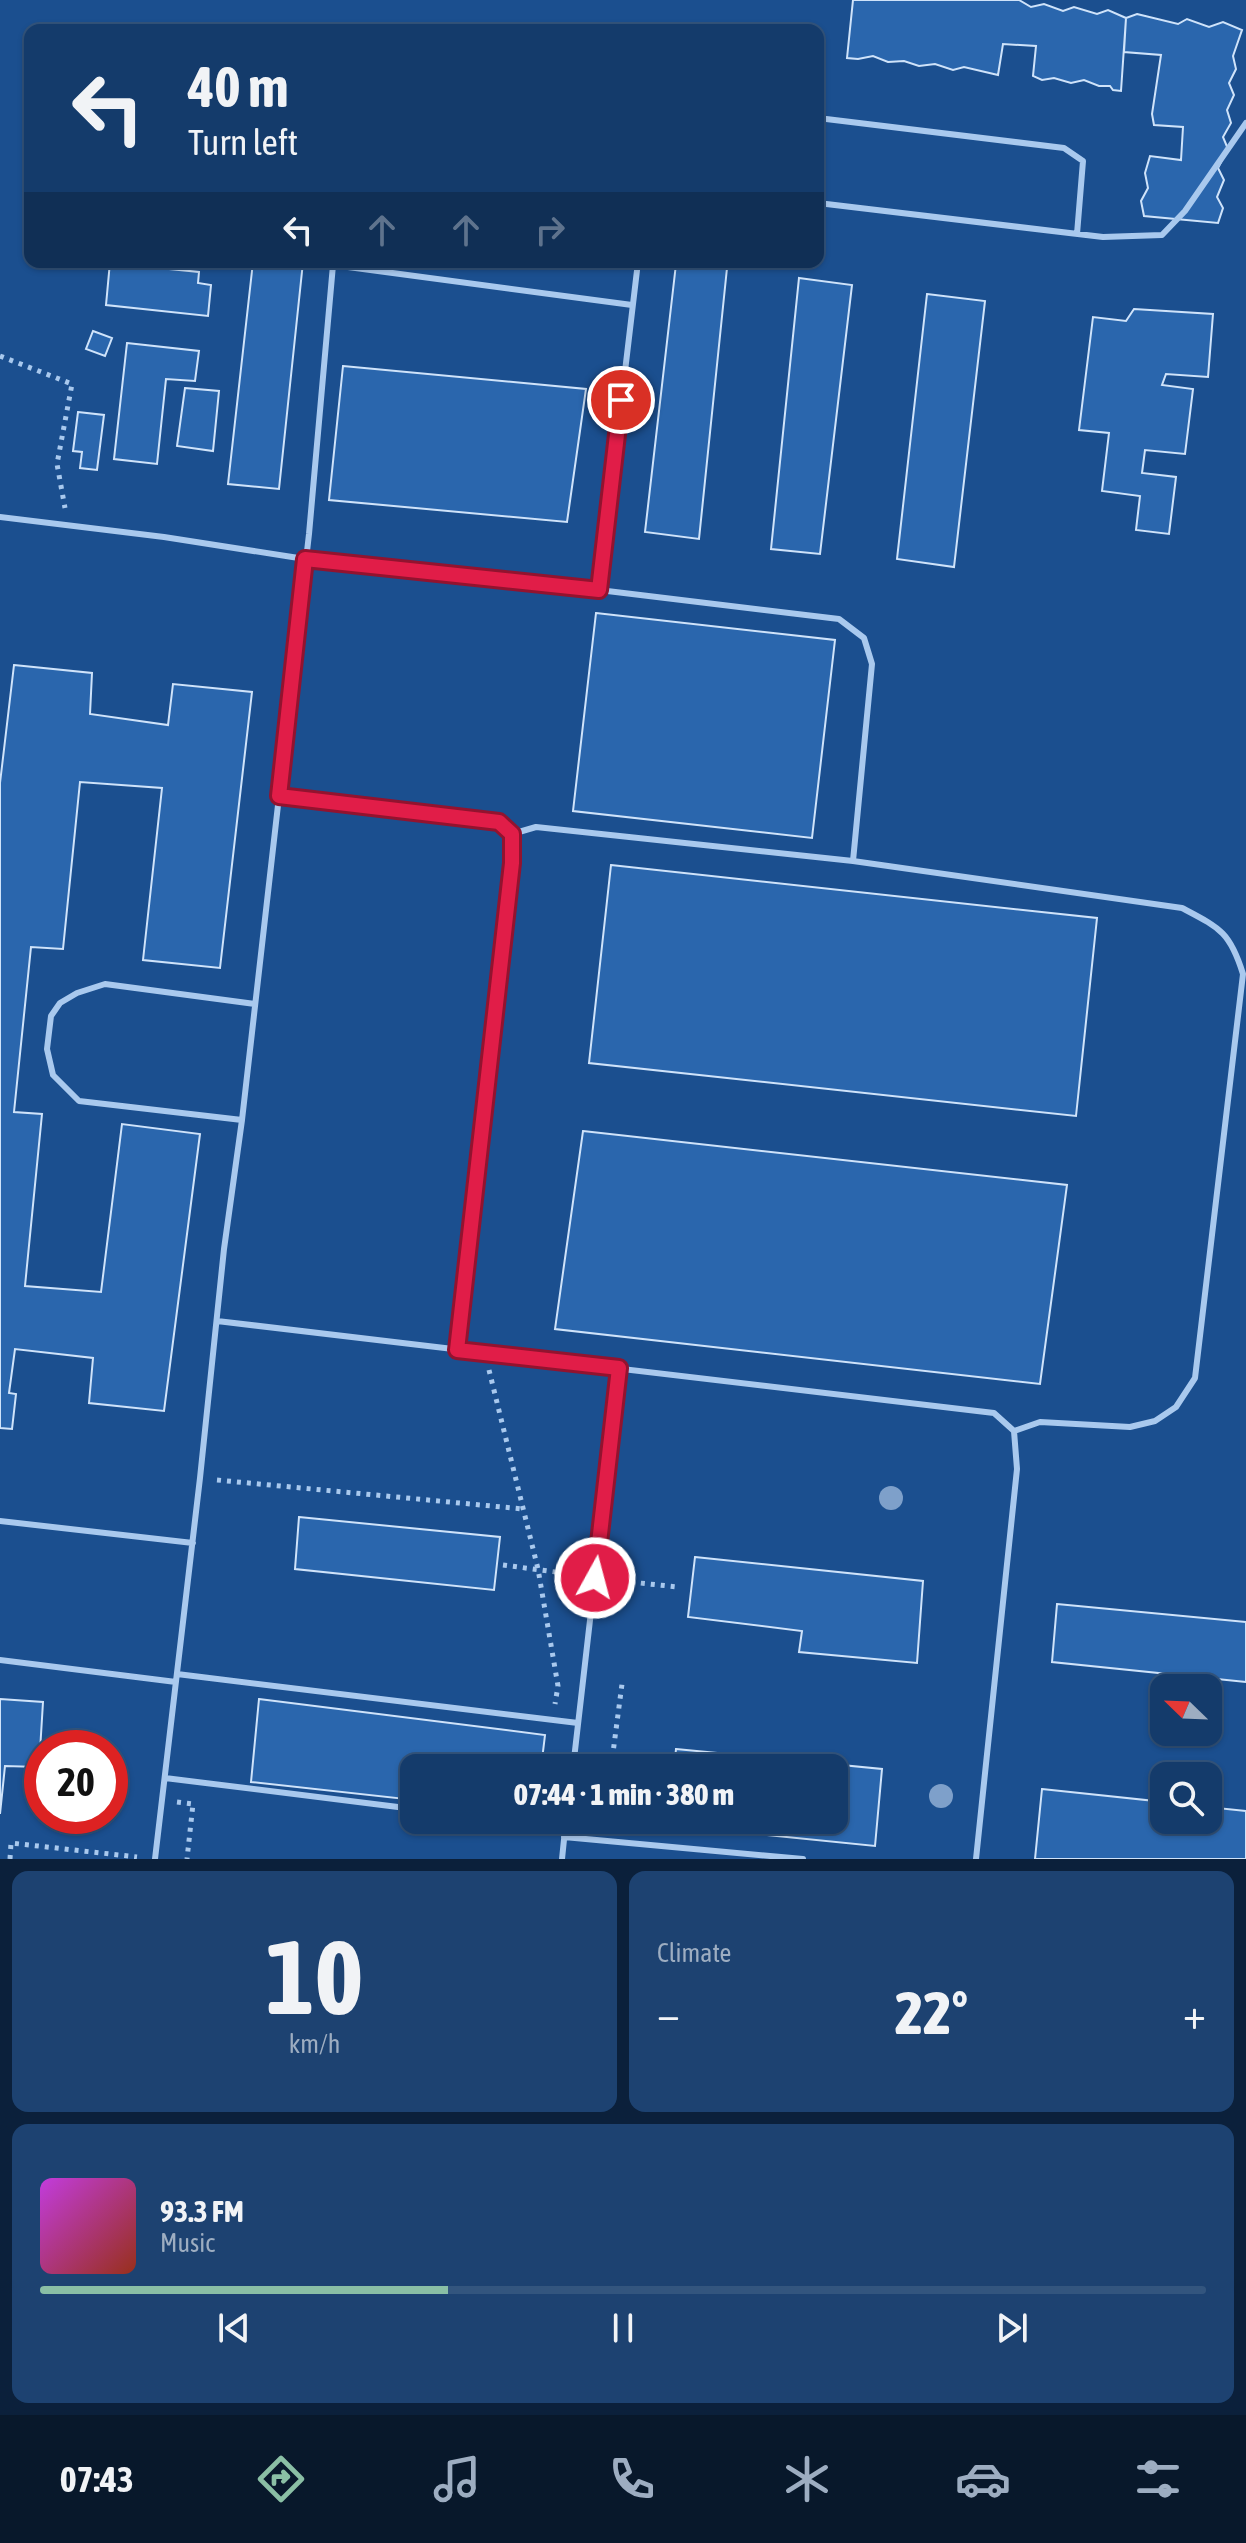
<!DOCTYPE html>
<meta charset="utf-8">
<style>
:root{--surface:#143b6b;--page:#1d4271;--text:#f1f3f6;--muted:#9dadc1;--line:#33557e;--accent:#8abfa5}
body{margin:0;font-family:"Asap Condensed",sans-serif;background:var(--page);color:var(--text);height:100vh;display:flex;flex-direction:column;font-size:30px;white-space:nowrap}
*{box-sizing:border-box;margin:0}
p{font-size:26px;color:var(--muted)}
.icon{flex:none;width:44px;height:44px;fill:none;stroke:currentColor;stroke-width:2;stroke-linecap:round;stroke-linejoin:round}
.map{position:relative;height:1859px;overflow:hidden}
.details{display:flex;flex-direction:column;gap:12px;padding:12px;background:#0b203b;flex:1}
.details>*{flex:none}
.guide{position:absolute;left:24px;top:24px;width:800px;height:244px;border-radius:16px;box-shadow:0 2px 6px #0004,0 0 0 2px var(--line);background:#143b6b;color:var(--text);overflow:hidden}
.needle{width:52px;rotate:293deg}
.controls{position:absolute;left:1150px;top:1674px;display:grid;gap:16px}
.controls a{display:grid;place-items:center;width:72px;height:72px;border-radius:16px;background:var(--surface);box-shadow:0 2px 6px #0004,0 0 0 2px var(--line);font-size:40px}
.speed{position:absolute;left:24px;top:1730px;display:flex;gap:16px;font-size:40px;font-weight:700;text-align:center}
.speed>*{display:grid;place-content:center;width:104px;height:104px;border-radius:50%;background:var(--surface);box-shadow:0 2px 6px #0004,0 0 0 2px var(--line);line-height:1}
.speed .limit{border:12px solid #d22;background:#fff;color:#111}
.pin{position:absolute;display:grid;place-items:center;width:68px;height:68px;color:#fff;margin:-34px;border:4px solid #fff;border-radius:50%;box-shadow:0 2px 8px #0007}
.me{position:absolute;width:88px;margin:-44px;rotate:7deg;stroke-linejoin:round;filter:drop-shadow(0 0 6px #0008)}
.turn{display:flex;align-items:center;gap:28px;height:168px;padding:0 32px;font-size:36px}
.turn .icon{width:104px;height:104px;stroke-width:2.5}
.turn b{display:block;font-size:56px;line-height:68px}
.lanes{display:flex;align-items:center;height:76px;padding:0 32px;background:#0003;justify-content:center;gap:40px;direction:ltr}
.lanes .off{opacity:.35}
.big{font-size:60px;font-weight:800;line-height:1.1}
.details .card{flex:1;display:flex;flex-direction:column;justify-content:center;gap:12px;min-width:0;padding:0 28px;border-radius:16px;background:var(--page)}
.details .dial{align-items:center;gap:0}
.dial b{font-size:104px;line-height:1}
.song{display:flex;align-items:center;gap:24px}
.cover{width:96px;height:96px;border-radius:12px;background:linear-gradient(135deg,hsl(290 70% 55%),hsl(10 70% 35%))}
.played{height:8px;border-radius:4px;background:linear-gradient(90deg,var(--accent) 35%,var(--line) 35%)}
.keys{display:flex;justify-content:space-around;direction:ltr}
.heat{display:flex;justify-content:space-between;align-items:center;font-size:44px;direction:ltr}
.details .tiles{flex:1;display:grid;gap:12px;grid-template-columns:1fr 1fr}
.card:last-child{grid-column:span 2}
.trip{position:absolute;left:400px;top:1754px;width:448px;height:80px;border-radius:16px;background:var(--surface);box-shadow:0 2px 6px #0004,0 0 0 2px var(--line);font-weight:800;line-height:80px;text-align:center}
.menu{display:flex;height:128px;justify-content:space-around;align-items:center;background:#08182b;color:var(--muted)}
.menu .icon{width:56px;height:56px}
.menu .current{color:var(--accent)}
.menu b{font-size:36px;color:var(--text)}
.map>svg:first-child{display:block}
.building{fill:#2a66ad;stroke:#cfe3fa;stroke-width:2}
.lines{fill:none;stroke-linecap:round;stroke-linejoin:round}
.path{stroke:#a9c9ee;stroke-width:5;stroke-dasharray:4 6;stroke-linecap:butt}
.service{stroke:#a9c9ee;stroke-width:6}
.tree{fill:#7ea0ca}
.route-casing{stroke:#92132f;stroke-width:20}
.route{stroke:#e11d48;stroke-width:14}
</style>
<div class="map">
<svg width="1246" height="1859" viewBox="0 0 1246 1859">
<rect width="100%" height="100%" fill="#1b4f8f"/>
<path class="building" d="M853,0H1019L1031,7L1044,4L1063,11L1074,7L1097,14L1108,10L1126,18L1121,91L1113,90L1110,86H1099L1084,80L1071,83L1054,78L1042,80L1033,76L1036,46L1003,44L998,75L964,67L953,70L935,64L919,66L904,61L888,62L873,56L858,59L847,58Z
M1137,14L1178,24L1187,19L1209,27L1223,22L1242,30L1233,56L1236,69L1229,83L1234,95L1227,110L1231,123L1223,137L1228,149L1218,168L1224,180L1217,197L1223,208L1218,223L1144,216L1141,201L1148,188L1145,173L1150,156L1181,160L1183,127L1154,125L1152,114L1161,55L1124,52L1126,18Z
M110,262H171L170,269L199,272L198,283L211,285L208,316L106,305Z
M253,262H303L279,489L228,484Z
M676,264L727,268L699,539L645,532Z
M799,278L852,285L820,554L771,549Z
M927,294L985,301L954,567L897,559Z
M1134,309L1213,314L1208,377L1166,374L1162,385L1193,389L1185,454L1145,450L1142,473L1176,477L1169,534L1136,530L1140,496L1102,491L1109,433L1079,430L1093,317L1126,321Z
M93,331L112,338L105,356L86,349Z
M127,343L199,351L195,381L166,379L157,464L114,459Z
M343,366L586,389L567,522L329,500Z
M185,388L219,391L213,451L177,446Z
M78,412L104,415L97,470L80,468L82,452L73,451Z
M596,613L835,640L812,838L573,811Z
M14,665L92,673L90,714L168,725L173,684L252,692L220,968L143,960L162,788L80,782L63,949L31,947L14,1112L42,1114L25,1286L101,1292L122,1124L200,1134L164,1411L89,1403L93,1358L15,1349L9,1393L16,1394L12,1429L0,1428V783Z
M611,865L1097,918L1076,1116L589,1063Z
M583,1131L1067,1185L1040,1384L555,1329Z
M299,1517L500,1537L494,1590L295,1569Z
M695,1557L923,1581L917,1663L799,1652L802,1631L688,1617Z
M1057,1604L1246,1622V1682L1052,1662Z
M0,1699L43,1702L39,1767L5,1766L0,1814Z
M259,1699L545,1735L541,1768H414V1800L251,1782Z
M676,1749L882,1769L875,1846L669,1825L670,1820H834V1768H674Z
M1042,1789L1164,1802V1820H1208V1807L1246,1811V1859H1035Z"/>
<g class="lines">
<path class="path" d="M0,356L72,384L57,464L65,508
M489,1370L538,1569L558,1686L555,1704
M217,1480L523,1509
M503,1565L578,1575
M611,1580L678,1587
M611,1768L622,1684
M177,1802L193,1804L187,1859
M10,1859L11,1843L137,1857"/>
<path class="service" d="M818,118L1064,148L1083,161L1077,234
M818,203L1103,237L1162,235L1185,211L1246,123
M0,517L164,537L305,559L599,590L839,619L864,638L872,664L853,861
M599,590L638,262
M279,796L499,822L512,834V863L457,1350
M512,834L536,827L853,861L1182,908C1220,928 1230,932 1243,974L1195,1378L1176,1407L1155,1421L1130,1427L1040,1422L1014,1431
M242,1120L79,1101L53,1075L47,1049L51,1016L60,1003L77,993L105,984L255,1004
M217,1321L994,1413L1014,1431L1017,1469L976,1859
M0,1521L193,1543
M0,1660L176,1682
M177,1674L578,1723
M573,1768L619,1368
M165,1778L414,1809
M504,1820L565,1827
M564,1837L803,1859
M155,1859L200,1478L224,1249L242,1120L309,534L333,265L632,305
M562,1859L566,1820"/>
</g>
<g class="tree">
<circle cx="891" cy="1498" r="12"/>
<circle cx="941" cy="1796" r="12"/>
</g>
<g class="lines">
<g class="route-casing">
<path id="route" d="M595,1578L619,1368L457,1350L512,863V834L499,822L279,796L305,559L599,590L621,400"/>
</g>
<use href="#route" class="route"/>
</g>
</svg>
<div class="controls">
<a><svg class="needle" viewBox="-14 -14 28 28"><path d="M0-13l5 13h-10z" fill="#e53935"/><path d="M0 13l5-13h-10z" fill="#9dadc1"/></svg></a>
<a><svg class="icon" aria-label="search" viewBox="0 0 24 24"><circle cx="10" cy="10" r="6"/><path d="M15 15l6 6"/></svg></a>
</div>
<div class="speed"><div class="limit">20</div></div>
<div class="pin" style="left:621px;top:400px;background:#d93025"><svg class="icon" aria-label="arrive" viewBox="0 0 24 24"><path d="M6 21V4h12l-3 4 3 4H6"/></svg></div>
<svg class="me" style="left:595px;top:1578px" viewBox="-20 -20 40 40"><circle r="17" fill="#e11d48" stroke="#fff" stroke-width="3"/><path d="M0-11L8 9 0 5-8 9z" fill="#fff"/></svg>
<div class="trip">07:44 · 1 min · 380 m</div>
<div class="guide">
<div class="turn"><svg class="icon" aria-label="left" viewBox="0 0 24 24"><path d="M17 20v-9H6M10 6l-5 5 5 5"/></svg><div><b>40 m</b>Turn left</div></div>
<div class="lanes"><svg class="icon" aria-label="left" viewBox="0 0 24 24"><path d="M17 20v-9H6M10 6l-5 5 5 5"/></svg><svg class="icon off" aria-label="ahead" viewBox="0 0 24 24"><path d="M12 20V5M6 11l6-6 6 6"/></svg><svg class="icon off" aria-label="ahead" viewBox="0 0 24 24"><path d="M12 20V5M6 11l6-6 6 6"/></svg><svg class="icon off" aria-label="right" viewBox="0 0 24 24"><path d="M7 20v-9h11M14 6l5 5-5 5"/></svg></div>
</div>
</div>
<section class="details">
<div class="tiles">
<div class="card dial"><b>10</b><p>km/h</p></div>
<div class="card"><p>Climate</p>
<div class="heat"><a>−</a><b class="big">22°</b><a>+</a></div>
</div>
<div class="card">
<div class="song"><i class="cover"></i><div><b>93.3 FM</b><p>Music</p></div></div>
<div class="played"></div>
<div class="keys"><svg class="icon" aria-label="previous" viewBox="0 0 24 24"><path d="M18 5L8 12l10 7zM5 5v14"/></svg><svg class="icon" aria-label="pause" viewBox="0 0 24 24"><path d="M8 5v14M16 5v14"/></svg><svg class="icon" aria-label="next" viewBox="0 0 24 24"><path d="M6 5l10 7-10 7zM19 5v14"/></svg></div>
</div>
</div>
</section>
<nav class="menu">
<b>07:43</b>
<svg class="icon current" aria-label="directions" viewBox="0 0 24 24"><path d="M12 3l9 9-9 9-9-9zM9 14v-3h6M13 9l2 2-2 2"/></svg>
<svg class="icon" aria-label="music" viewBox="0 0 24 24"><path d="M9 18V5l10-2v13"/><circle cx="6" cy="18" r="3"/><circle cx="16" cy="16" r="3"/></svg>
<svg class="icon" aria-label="phone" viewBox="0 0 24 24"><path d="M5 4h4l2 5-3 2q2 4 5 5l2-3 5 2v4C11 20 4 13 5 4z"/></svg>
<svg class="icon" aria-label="climate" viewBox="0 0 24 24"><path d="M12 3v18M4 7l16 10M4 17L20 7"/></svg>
<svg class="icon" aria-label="car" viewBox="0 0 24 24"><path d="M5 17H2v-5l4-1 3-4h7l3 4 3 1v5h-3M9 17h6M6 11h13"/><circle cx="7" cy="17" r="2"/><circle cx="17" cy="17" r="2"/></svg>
<svg class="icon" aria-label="filters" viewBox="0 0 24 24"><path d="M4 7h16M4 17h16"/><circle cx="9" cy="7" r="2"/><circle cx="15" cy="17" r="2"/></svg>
</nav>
